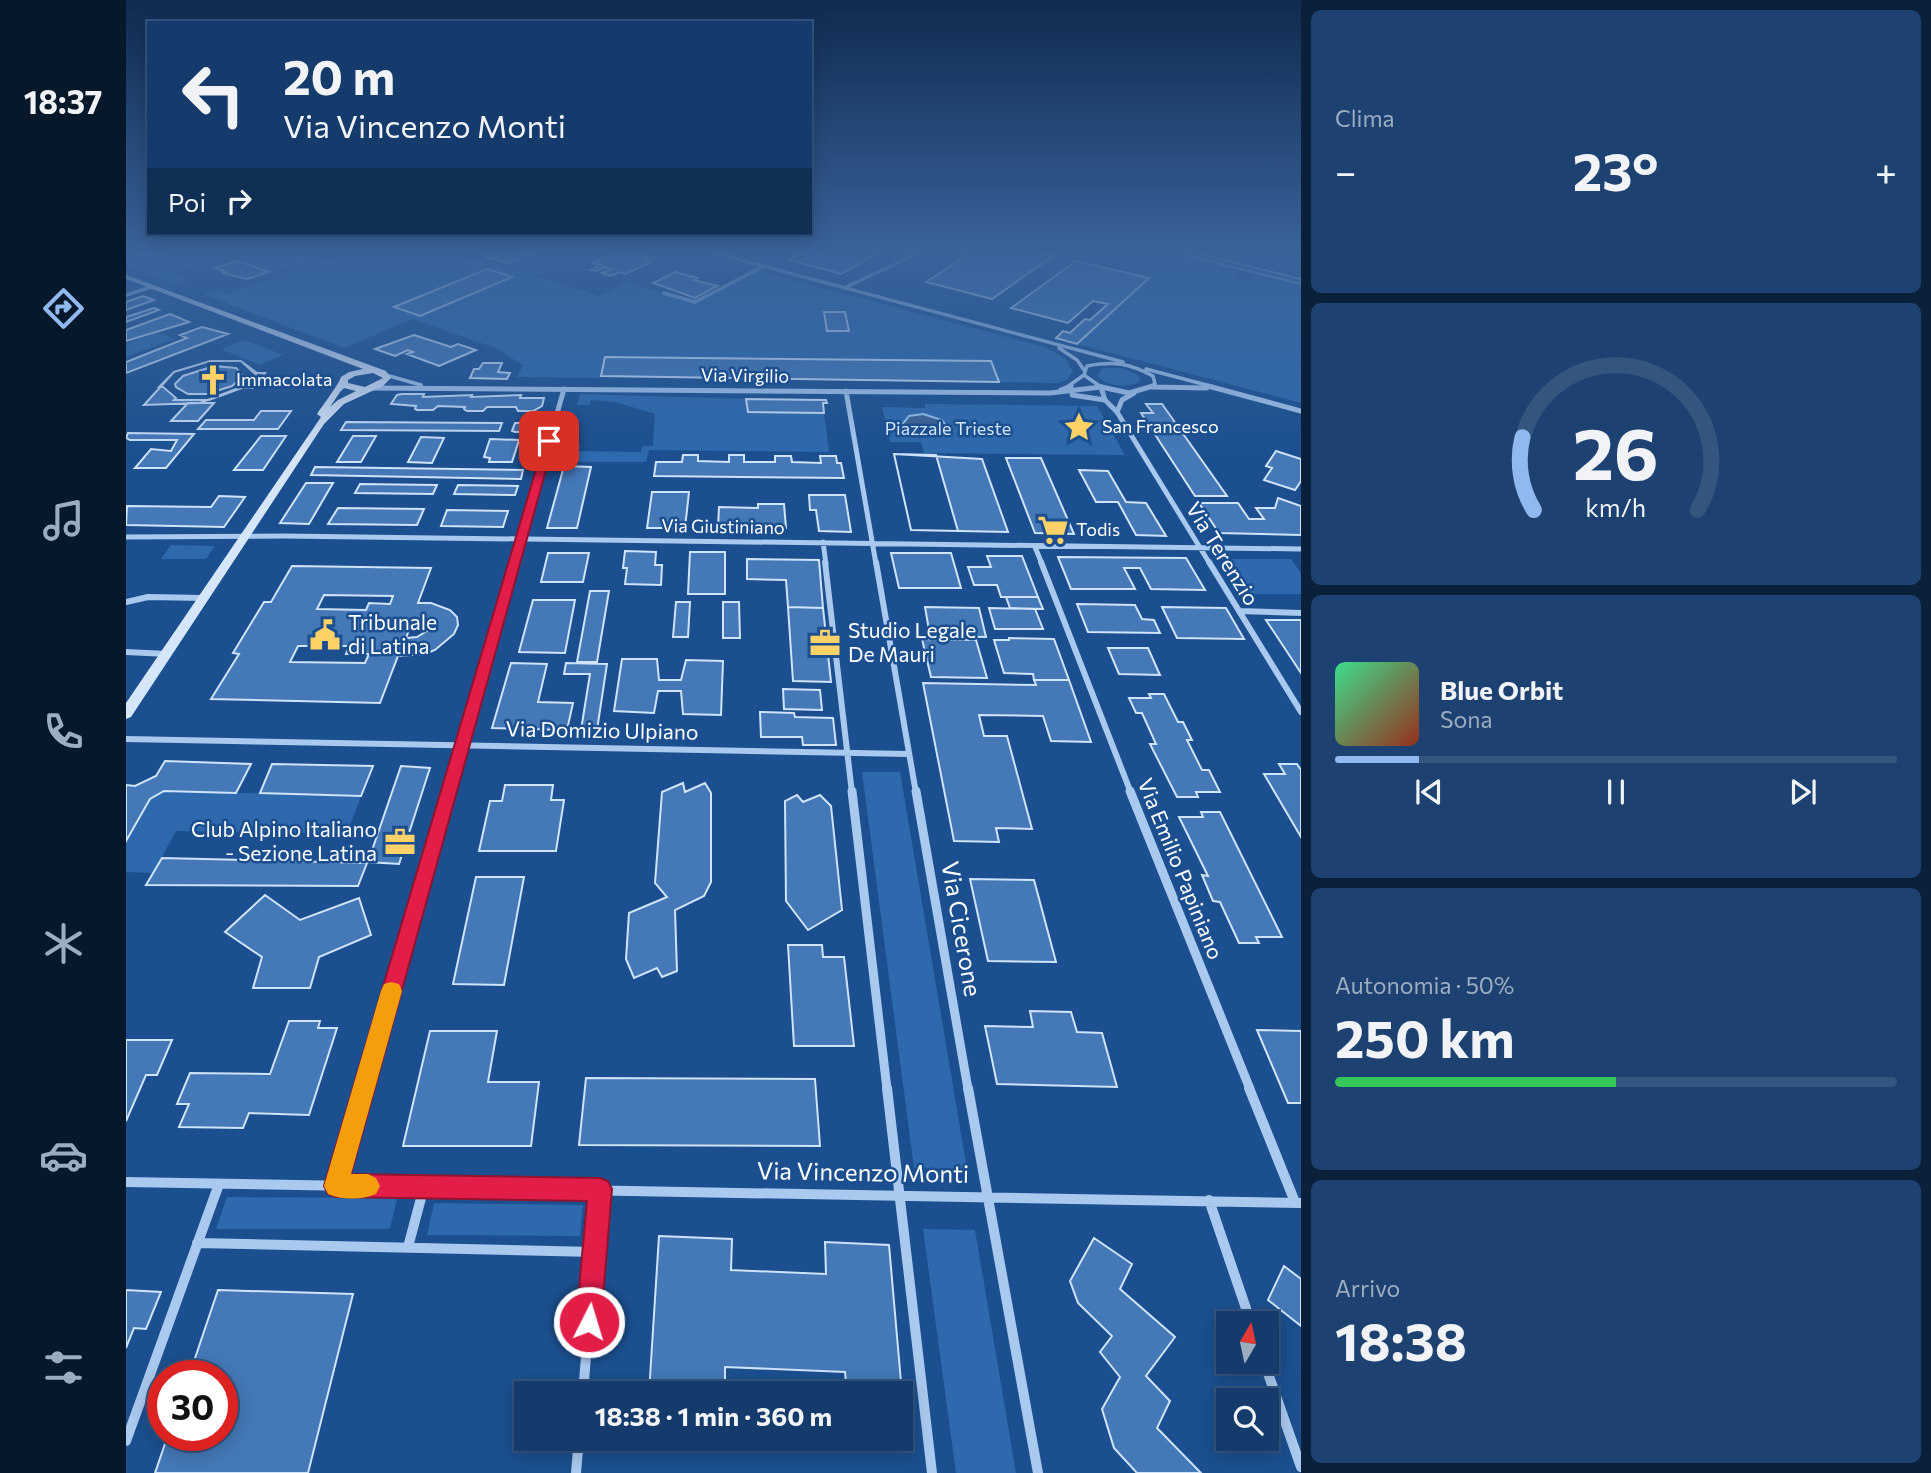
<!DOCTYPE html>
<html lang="it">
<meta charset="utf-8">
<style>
:root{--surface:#143b6b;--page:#1d4271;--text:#f1f3f6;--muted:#9dadc1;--line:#33557e;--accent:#90b9f0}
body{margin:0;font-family:Commissioner,sans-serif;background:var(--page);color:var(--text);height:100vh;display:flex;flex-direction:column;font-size:26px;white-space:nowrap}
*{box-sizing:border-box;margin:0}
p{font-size:23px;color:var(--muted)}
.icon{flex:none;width:38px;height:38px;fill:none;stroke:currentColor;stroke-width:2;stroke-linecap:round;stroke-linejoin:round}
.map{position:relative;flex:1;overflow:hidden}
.panel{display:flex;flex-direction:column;gap:10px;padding:10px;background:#0b203b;width:630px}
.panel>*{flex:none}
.top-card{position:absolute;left:21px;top:21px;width:665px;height:214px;border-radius:0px;box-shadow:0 4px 18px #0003,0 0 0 2px var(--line);background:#143b6b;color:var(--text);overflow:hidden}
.needle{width:46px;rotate:9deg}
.tools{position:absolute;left:1090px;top:1311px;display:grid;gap:14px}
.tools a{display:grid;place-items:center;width:63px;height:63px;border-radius:0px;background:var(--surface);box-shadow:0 4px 18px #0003,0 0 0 2px var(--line);font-size:35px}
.speed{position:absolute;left:21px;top:1360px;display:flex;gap:14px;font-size:35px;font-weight:700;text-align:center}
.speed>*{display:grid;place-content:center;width:91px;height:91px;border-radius:50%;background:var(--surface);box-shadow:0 4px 18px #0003,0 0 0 2px var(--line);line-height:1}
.speed .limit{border:10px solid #d22;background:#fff;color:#111}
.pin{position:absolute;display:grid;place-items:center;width:60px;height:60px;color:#fff;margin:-30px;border-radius:14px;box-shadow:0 4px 10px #0006}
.me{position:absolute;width:77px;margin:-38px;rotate:5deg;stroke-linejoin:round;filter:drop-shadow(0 0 5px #0008)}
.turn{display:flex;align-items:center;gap:24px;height:147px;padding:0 21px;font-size:32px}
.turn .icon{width:91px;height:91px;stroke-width:2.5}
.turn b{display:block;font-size:49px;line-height:60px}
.then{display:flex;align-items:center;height:66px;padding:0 21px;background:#0003;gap:14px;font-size:26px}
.big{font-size:52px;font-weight:700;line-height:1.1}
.panel .card{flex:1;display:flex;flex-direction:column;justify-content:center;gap:10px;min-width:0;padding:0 24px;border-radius:10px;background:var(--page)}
.panel .dial{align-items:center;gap:0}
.dial svg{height:182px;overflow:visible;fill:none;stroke:var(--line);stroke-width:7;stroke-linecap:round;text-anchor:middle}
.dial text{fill:var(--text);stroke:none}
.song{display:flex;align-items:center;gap:21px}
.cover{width:84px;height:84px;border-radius:10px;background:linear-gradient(135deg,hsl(150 70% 55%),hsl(10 70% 35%))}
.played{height:7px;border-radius:4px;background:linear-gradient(90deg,var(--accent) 15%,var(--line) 15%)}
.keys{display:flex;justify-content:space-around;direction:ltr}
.heat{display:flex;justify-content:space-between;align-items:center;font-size:38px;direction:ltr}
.charge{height:10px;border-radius:5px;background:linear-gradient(90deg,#34c759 50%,var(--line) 0)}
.trip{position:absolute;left:388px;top:1381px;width:399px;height:70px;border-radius:0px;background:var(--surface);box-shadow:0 4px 18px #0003,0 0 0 2px var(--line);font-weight:700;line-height:70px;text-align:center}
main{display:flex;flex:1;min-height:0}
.tab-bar{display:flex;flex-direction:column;width:126px;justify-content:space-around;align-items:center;background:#08182b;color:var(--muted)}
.tab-bar .icon{width:49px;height:49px}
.tab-bar .selected{color:var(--accent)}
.tab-bar b{font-size:32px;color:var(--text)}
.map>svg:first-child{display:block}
.green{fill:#2e69ad}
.water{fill:#3c6290;stroke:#9cc4f0;stroke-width:2}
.building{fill:#4478b7;stroke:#cfe3fa;stroke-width:2;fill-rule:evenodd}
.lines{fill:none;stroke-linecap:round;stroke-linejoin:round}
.street-far4{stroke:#a9c9ee;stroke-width:3.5}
.street-far3{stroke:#a9c9ee;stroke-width:5}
.street-far2{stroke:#a9c9ee;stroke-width:6}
.street-far1{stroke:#a9c9ee;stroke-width:9}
.street{stroke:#a9c9ee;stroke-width:10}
.secondary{fill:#d6e6fa;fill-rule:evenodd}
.route{fill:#e11d48;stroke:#92132f;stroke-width:2}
.slow{fill:#f59e0b}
.labels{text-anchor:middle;stroke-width:5;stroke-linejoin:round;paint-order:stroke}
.far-street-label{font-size:18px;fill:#fff;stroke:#1b4f8f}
.far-poi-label{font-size:18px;fill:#fff;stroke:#1b4f8f;text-anchor:start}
.far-park-label{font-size:18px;fill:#cfe3fa;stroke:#1b4f8f}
.street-label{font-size:21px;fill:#fff;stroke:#1b4f8f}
.poi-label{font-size:21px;fill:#fff;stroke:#1b4f8f;text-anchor:start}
.near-street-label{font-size:24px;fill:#fff;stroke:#1b4f8f}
</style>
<main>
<nav class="tab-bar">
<b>18:37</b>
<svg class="icon selected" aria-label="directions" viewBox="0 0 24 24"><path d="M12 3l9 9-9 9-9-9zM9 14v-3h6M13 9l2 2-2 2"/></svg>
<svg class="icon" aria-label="music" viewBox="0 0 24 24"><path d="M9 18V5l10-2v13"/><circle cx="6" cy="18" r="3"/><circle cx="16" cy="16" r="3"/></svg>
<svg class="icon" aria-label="phone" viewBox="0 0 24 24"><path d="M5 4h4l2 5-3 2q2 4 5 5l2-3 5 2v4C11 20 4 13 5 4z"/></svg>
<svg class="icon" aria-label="climate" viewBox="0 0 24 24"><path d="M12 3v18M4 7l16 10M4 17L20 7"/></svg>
<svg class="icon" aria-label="car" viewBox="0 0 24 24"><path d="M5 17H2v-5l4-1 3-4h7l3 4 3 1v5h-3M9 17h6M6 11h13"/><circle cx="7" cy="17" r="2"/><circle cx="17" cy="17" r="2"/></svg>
<svg class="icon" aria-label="filters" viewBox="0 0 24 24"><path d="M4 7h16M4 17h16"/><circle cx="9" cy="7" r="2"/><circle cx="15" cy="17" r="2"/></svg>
</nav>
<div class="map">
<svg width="1175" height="1473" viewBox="0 0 1175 1473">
<rect width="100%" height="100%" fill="#1b4f8f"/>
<path class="green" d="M0,250H113L47,272L63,279L50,284L0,265Z
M133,250H169L193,258L148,271L112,260L114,256Z
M227,250H318L375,268L411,250H465L408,276L474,296L501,283L570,303L633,271L919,347L939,358L947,371L942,379L933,383L873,382L864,361L479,358L474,378L391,377L397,365L372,349L286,319L218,348L77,294L91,290L102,294Z
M1050,254L1114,270L1107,277L1123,280L1131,274L1175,285V403L951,344Z
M33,332L48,339L0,357V344Z
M119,340L157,355L134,365L95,349Z
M976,368H995L1012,375L1014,381C1000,389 982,386 971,376Z
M454,394L620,399L622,412L698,413L703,452L523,450L520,462H437L441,445H454L453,451L515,452L516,446H527L529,414L490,402L465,400L463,405H451Z
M799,404L971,406L999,455L798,453L795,442H764L756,407L799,408Z
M45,545L89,546L80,559H35Z
M1103,559H1165L1175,573V594H1125Z
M736,772H774L841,1169L788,1168Z
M38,791L235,796L221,834L50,831L27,873L0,872V841L24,799Z
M101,1197L271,1198L264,1229H90Z
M308,1203L457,1205L454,1236L301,1235Z
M797,1229L849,1230L890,1473H830Z"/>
<path class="water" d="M1038,250H1058L1175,279V284Z
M797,414L816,420L821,427L820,430C806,439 786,437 776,425L783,416Z"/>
<path class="building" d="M374,250H409L381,263L358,256Z
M506,250L512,252L504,256L528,257L520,260L525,262L499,274L494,272L485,276L476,273L486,269L479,267L470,271L465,270L475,265L467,263L491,252L498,254Z
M682,250H757L715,274L663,260Z
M849,250H904L927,256L866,299L800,282Z
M112,261L143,272L121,279L96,273L100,272L90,268Z
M950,261L1023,278L951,344L930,338L937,331L944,333L959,319L964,320L982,304L967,301L942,323L885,308Z
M361,269L386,277L294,316L268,307Z
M549,272L571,278L568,280L591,286L569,298L527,283Z
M17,296L28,300L0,310V302Z
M28,308L33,310L0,322V317Z
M698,312H719L723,331H701Z
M44,314L63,322L0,341V330Z
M76,327L102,334L0,373V362L61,338L54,335Z
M288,335L325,347L332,344L350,350L313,366L281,354L287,352L282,350L269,356L249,349Z
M479,357L865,361L873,382L475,376Z
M84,361H115L128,373H139L127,388L115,387L74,403L18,405L48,372Z
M84,361H115L131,373L119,387L83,400H48L50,398L37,387H33L48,372Z
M357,363H376L372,372L384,373L381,379L344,378L348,369H353Z
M88,366L110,368L117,376L106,386L81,394H62L50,387L49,384L57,376Z
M276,394H298L297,397L346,395L345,397L395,395L394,398H418L416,406L407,411H392L390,407H361L357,411H341L338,409L339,407L312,406L307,410H291L289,409L290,406L265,404L271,395Z
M620,399L700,400L701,403H697L698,413L622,412Z
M62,403H88L72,421H45Z
M1020,404H1036L1101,496H1069L1015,413H1027Z
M135,411H165L152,429H72L80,420H128Z
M220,422L376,423L373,431L215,430Z
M389,423H411L409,432H389L386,431Z
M2,433L68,434L40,468H9L25,449L45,451L51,440H4L0,438Z
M135,436H160L137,470H108Z
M227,436H250L235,462H211Z
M295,437L318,438L306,463L282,462Z
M364,439L393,440L386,462H363L364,458L358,457Z
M1150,451L1175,459V481L1169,490L1138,480L1146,468L1140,466Z
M768,454L856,459L882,532L785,530Z
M768,454L810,455L832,531L785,530Z
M557,455H572V461L603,462V455H618V462H649V456H665L666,462L695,463L694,456H710L711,463H715L718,478L528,476L530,462H556Z
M880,458H915L948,534L909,533Z
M438,466L465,467L451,528H421Z
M189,467L397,470L395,479L185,475Z
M953,470L982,471L1000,502L1020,503L1040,536L1010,535L992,502H970Z
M180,483H207L183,524L154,523Z
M234,484L311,485L307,494L229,493Z
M332,485L392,486L389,495L328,494Z
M526,492H563L559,528H521Z
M683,495H719L725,532L693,531L690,510H684Z
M93,496L119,497L98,527L0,525L1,506L85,507Z
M1152,498L1175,506V535L1093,533L1073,503H1112L1123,519H1138L1130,508H1149Z
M632,504H658L660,528L592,527L593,507L632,508Z
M212,508L298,509L291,525L202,524Z
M321,510L382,511L377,527L315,526Z
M499,551L530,552L529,565H536L535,585L499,584L501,568H497Z
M564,552H599V594H562Z
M422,553H463L457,582H415Z
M765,553H825L835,588H773Z
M861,556H896L912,597H875L871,585H848L842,567H865Z
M932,557L1060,558L1079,590L1025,589L1014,568H998L1009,589H945Z
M621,559L693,560L697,608L662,607L660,580L621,579Z
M166,566L305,568L292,603H305L324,610L331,617L332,625L328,634L309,650L299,654L272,656L254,703L85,699L113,654L107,653L138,602H145ZM198,595L267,596L264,604L243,603L240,610L191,609ZM287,620L303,623L304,629L291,637L280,638ZM172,646H223L220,654H243L239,663L164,662Z
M464,591H483L471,662H451Z
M880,597H912L917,609L884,608Z
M407,600H449L439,653L393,652Z
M550,602H564L562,637H547Z
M597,602H613L614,638H597Z
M951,604L1009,605L1016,619L1028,620L1034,633L962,632Z
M662,607L697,608L705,682L667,681Z
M799,607L853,608L860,637L804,636Z
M1036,607L1100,608L1118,639L1051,638Z
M863,608L909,609L917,629H869Z
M1140,620H1175V673Z
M883,638L928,639L943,680H908L907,674L878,673L868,640H883Z
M796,639L850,640L861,678L805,677Z
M982,648H1022L1034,675L993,674Z
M496,659H531L533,680H555L560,660L597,661L595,715L557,714L555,691H532L528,713L488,711Z
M385,663L421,664L412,702L447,703L441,730L366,728Z
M440,663L481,664L471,730H455L464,674H438Z
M908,680H943L965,742L925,741L917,716L853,715L858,736H881L906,829L870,828L873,842L828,841L797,683L910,685Z
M657,689L694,690L696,710L658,709Z
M1023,694H1038L1052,722H1057L1066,740H1061L1076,770H1083L1094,792H1070L1072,797H1051L1024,744H1030L1016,713H1010L1003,698H1025Z
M634,712L668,713L669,717L707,718L710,745H677L676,737H635Z
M39,761L125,764L110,793L38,791L24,799L0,841V785L9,786L30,776Z
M146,764L247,766L235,796L134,793Z
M1153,764H1171L1175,770V837L1138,774H1159Z
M275,766L304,768L273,864L242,862Z
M557,783L559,792L579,783L585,793V882L578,896L549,910L551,971L536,977L531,968L508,978L500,959L503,913L541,897L529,883L536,792Z
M379,785H427L425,800H438L430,851H353L364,801H376Z
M671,795L677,802L694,795L705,806L716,910L682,930L660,901L659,801Z
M1075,812H1094L1156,937H1130L1133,943H1113L1094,902L1087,901L1076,875L1082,876L1053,817H1077Z
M36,858L241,863L232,886L20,885Z
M350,877H398L378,985L327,984Z
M844,879L908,880L930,962L862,961Z
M139,895L174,920L233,898L245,935L193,957L184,988H127L136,957L99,932Z
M662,945H696L697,957H718L728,1046H668Z
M904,1011L945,1012L951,1032L976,1033L991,1087L871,1084L859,1026L907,1027Z
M163,1021H194L192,1028H211L183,1115L123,1113L117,1128L53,1127L63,1104H51L64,1073L144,1074Z
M1131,1030L1175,1031V1103H1162Z
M304,1031H371L362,1082H413L405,1146H277Z
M0,1040H46L31,1075H20L0,1121Z
M460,1078L689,1079L694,1146L453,1145Z
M533,1236L606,1239L605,1270L700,1274L699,1242L763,1245L780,1439L775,1438V1393H721L719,1372L599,1367V1393H523Z
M968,1238L1006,1264L994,1289L1049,1337L1020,1376L1044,1401L1031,1428L1075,1473H1011L988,1448L976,1409L994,1377L974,1352L986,1336L952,1303L944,1281Z
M1158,1266L1175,1279V1326L1142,1300Z
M0,1290L35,1292L20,1329L8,1328L0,1348Z
M92,1290L227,1294L182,1473H29L42,1435H96V1376H63Z"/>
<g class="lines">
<path class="street-far4" d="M577,250L997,362
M718,288L799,250
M538,293L569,302L636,267
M0,295L25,287
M933,348L951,360L958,370
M1020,369L1088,387
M260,375L295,385
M941,387L958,375
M971,387H975
M975,387L958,375L961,366C988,361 1003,363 1027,376L1029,384L1024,387
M1026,387H1051"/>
<path class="street-far3" d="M971,386L1003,393L1027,386
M1082,386L1175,411
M1026,387L1081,388
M244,388L924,393L975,387L979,400L991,412L1084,564
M935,390L945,386
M720,391L750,564
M946,395L979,400
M991,412L996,400L1008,393
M0,537L158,536L1175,549
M697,542L700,564
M909,547L916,564
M388,564L438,389"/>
<path class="street-far2" d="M699,562L726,793
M750,562L790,793
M915,562L1005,793
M1083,562L1175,712
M0,602L22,597L78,598
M1113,611L1175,613
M0,652L41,654
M0,739L783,754
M322,793L388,562"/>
<path class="street-far1" d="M726,791L761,1089
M790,791L842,1089
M1004,791L1124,1089
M238,1089L323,791"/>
<path class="street" d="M761,1088L806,1473
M842,1088L912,1473
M1123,1088L1169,1202
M0,1182L1175,1203
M210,1186L238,1088
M1083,1200L1125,1323
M71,1243L468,1252
M282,1247L298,1187
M1138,1362L1175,1467
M457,1393L474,1189
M0,1441L93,1184
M450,1473L453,1438"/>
<path class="secondary" d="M0,275L260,371L265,378L257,386L218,404L198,424L5,717L0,719V703L195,417L191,414C197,405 213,384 215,377L223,372L237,369L0,279ZM247,373L257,378L239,387L222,383V380L229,376ZM218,388L230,391L212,400L204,407L214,392Z"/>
</g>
<linearGradient id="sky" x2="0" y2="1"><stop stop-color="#0f2b4f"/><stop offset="0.55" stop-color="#39639b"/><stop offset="1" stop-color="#39639b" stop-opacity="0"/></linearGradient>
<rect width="1175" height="457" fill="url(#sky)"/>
<path class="route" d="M419,439L428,441L225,1174L474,1178L482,1181L486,1189L475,1322L472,1332L463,1335L453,1332L450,1322L461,1201L210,1197L202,1194L198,1186Z"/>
<path class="slow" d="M265,982L273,984L276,991L225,1174H242L250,1178L254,1186L250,1194C236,1200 215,1200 202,1194L198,1186L255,991L258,984Z"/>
<defs>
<g id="church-bare" transform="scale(2.415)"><path d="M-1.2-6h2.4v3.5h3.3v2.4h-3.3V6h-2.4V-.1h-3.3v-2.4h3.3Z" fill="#ffd166" stroke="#1b4f8f" stroke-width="2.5" paint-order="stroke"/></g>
<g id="sight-bare" transform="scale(2.415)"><path d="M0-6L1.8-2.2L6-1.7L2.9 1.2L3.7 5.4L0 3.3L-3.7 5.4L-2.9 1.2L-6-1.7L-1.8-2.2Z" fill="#ffd166" stroke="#1b4f8f" stroke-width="2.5" paint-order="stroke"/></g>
<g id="supermarket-bare" transform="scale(2.415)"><path d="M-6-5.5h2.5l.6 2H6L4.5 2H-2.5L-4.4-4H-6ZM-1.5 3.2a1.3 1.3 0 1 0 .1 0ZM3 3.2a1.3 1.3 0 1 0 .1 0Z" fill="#ffd166" stroke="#1b4f8f" stroke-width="2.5" paint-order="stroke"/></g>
<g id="civic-bare" transform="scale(2.415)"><path d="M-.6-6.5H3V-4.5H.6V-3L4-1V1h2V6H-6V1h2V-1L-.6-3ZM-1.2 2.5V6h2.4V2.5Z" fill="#ffd166" stroke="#1b4f8f" stroke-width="2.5" paint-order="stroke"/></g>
<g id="office-bare" transform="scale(2.415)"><path d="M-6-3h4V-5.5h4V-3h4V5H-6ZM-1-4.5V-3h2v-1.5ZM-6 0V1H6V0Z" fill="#ffd166" stroke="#1b4f8f" stroke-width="2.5" paint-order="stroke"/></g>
</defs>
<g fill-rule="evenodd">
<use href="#church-bare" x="87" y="380"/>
<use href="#sight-bare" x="953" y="427"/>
<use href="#supermarket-bare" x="927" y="530"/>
<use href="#civic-bare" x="199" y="635"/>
<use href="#office-bare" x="699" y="643"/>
<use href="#office-bare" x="274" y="842"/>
</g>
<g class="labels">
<g class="far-street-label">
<text transform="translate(619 376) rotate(1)" y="6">Via Virgilio</text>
<text transform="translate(597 527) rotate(1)" y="6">Via Giustiniano</text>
</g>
<g class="far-poi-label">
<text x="110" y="386">Immacolata</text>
<text x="976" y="433">San Francesco</text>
<text x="950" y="536">Todis</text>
</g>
<g class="far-park-label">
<text x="822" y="435">Piazzale Trieste</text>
</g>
<g class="street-label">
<text transform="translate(1096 554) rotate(58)" y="7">Via Terenzio</text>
<text transform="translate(476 731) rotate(1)" y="7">Via Domizio Ulpiano</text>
<text transform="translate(1054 869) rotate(68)" y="7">Via Emilio Papiniano</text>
</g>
<g class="poi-label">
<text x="222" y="630">Tribunale<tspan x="222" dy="24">di Latina</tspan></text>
<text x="722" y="638">Studio Legale<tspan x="722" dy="24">De Mauri</tspan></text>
<text x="251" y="837" text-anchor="end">Club Alpino Italiano<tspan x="251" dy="24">- Sezione Latina</tspan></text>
</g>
<g class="near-street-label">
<text transform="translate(835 929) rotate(80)" y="8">Via Cicerone</text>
<text transform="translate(737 1173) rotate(1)" y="8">Via Vincenzo Monti</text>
</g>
</g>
</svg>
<div class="tools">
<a><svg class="needle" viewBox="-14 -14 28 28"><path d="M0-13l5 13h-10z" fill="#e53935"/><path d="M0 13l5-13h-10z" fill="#9dadc1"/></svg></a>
<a><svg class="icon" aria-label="search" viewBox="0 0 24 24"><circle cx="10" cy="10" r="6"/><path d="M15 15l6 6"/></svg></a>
</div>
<div class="speed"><div class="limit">30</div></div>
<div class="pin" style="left:423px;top:441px;background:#d93025"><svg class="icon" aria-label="arrive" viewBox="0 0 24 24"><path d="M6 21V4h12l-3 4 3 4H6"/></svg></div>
<svg class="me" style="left:463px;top:1322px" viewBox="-20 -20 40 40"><circle r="17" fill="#e11d48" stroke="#fff" stroke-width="3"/><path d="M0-11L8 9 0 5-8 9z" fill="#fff"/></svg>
<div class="trip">18:38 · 1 min · 360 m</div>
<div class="top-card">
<div class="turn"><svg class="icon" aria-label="left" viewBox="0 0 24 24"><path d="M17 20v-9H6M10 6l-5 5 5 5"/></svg><div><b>20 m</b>Via Vincenzo Monti</div></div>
<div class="then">Poi<svg class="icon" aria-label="right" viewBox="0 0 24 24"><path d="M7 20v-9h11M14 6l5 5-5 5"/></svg></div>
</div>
</div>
<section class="panel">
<div class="card"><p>Clima</p>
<div class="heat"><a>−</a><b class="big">23°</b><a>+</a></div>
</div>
<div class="card dial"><svg viewBox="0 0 100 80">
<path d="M14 69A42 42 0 1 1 86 69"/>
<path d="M14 69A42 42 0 0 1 9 37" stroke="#90b9f0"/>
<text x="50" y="56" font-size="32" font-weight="700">26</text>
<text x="50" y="72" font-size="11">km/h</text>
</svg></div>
<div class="card">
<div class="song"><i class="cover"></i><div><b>Blue Orbit</b><p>Sona</p></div></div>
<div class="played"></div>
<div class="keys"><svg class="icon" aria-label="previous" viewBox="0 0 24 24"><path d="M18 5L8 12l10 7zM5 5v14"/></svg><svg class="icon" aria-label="pause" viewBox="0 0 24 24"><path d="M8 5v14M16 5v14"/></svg><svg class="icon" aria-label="next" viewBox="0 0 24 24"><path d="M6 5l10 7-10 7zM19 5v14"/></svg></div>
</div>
<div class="card"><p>Autonomia · 50%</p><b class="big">250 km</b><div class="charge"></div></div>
<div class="card"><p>Arrivo</p><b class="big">18:38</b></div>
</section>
</main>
